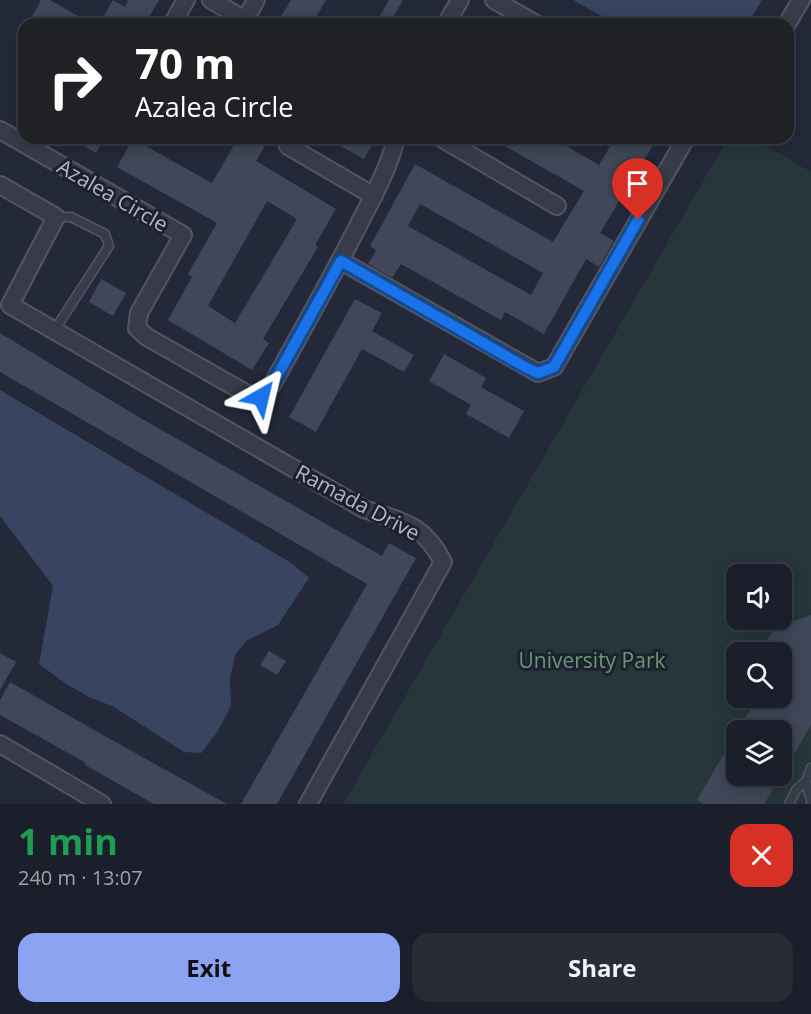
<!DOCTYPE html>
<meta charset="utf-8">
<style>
:root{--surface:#1a1f2b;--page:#272c37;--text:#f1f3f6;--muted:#9fa2a9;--line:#383d47;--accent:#8ba3f1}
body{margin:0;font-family:"Open Sans",sans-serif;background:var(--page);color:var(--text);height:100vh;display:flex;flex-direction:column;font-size:22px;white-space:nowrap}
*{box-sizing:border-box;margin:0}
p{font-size:20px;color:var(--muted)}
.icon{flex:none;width:33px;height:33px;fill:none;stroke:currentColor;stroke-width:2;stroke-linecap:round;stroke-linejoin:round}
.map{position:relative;height:804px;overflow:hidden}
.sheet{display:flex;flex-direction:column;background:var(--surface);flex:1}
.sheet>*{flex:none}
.top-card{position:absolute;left:18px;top:18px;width:776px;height:126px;border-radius:18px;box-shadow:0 3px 15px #0003,0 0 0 2px var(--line);background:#202124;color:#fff;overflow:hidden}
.buttons{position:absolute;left:726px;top:564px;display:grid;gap:12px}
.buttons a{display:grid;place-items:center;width:66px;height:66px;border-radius:12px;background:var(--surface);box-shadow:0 3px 15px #0003,0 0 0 2px var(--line);font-size:30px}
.pin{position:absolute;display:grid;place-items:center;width:51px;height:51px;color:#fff;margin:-62px -26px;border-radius:50% 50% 50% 0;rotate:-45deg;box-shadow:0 0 6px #0007}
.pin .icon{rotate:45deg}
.me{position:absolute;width:66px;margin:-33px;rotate:37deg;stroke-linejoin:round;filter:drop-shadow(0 0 4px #0008)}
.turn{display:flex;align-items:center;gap:21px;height:126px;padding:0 18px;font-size:27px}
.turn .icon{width:78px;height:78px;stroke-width:2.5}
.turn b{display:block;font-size:42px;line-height:51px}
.round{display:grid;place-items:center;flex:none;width:63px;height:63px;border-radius:18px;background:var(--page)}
.head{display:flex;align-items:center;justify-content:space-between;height:102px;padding:0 18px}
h1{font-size:36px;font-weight:700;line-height:45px;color:#1e9e55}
.primary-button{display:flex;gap:12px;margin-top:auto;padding:12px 18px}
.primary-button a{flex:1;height:69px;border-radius:18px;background:var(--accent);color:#111;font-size:24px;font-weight:700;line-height:69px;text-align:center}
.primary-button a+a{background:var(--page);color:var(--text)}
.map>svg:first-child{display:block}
.green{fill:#26363b;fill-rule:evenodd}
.water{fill:#394461}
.building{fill:#3f4758;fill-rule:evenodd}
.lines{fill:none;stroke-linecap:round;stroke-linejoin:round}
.lane-casing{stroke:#525664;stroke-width:11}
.street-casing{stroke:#525664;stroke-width:20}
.lane{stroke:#373c49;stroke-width:8}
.street{stroke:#373c49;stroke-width:16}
.route-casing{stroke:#114b97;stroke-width:15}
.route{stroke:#1a73e8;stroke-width:10}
.labels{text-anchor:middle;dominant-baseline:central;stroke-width:6;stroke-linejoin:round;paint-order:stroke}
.street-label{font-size:21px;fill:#b2b6c5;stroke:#1c212e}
.park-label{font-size:21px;fill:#6a957a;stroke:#1c212e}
</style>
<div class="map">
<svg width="811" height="804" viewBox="0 0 811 804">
<rect width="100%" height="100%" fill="#232939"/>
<!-- green -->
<path class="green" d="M728,138h25l58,34v632h-468zM736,574h46v46h-46zM736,652h46v46h-46zM736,730h46v46h-46z"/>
<!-- water -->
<path class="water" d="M573,0h189l-14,24h-133z
M0,390l293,174 16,14 -31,47 -32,16 -11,14 -5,24 1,27 -13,25 -17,22 -17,-1 -70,-45 -25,-10 -23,-13 -27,-20 14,-78 -53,-70z"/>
<!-- building -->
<path class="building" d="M41,0h9l42,24h-64z
M113,0l12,7 3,-7h31l-14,24h-46z
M291,0h35l-14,24h-36z
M389,0h14l-9,16 15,8h-34z
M70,138h34l-8,15z
M238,138h32l-14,23 80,48 -21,36 3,2 -55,92 6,4 -17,27 -84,-50 24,-43 -4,-3 29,-51 -100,-56 16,-28 79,44zM267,201l30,18 -62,104 -27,-17z
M326,138h50l-12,21z
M491,138h61l47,27 16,-27h42l-57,95 14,8 -15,26 -13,-8 -42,75 -39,-22 -4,8 -100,-56 -9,14 -24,-14 8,-14 -6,-4 45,-82 138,78 31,-51zM420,204l123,69 -12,22 -123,-69z
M101,279l25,14 -13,23 -24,-14z
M355,299l27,14 -10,18 42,24 -10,17 -42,-23 -46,83 -27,-15z
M0,333l137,83 245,140 7,-13 27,15 -139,246h-36l126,-220 -367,-212z
M444,354l42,24 -5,9 43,24 -15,27 -43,-24 5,-9 -42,-24z
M811,615v110l-29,50v-45h-44l20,-32h24v-46h-22l12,-19 12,-8z
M269,651l17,10 -9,14 -17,-10z
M0,653l16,9 -16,28z
M10,682l84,48 133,74h-73l-69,-39 1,-2 -86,-48v-15z
M736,733v43h45l-17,28h-60l-7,-4z"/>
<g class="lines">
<defs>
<path id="lane" d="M54,331l55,-85 -4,-12 -34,-17h-15
M811,768l-5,13 5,20
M789,804l7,-14 10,-9"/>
<path id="street" d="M211,0l34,20 11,-20
M494,0l42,24
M172,24l14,-24
M446,24l14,-24
M787,24l14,-24
M0,130l183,105 -44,78 -2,15 10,9 102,58 12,2 12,-14c29,-52 58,-104 85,-157 14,-28 31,-57 38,-88
M441,138l116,68
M288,146l86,50
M0,185l56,32 -46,88 354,204c38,13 59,14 79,53l-135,242
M341,261l197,112 16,-6 132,-229
M0,744l102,60"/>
</defs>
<!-- lane casing -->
<use href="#lane" class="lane-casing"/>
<!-- street casing -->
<use href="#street" class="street-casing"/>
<!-- lane -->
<use href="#lane" class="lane"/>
<!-- street -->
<use href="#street" class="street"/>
</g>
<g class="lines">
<defs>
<path id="route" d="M261,397l12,-14 68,-122 184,106 13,6 16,-6 84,-147"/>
</defs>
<!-- route casing -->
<use href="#route" class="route-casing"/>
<!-- route -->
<use href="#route" class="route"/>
</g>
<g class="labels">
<!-- street labels -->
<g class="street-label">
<text transform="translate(113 195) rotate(30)">Azalea Circle</text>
<text transform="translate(358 502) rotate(28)">Ramada Drive</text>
</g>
<!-- park labels -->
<g class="park-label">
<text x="592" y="660">University Park</text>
</g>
</g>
</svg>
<div class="buttons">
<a><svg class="icon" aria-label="sound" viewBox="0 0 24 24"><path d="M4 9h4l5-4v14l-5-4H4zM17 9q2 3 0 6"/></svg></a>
<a><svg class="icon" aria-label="search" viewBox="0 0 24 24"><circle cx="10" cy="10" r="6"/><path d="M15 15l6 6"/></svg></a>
<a><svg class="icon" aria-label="layers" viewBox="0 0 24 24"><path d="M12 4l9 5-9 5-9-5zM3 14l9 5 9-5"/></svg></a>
</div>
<div class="pin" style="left:638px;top:220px;background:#d93025"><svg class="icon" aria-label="arrive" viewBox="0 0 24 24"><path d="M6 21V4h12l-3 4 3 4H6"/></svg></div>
<svg class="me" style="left:261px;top:397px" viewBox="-20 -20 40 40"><path d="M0-17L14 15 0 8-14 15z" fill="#1a73e8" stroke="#fff" stroke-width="4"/></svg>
<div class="top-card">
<div class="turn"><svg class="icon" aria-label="right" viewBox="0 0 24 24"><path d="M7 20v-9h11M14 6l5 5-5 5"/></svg><div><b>70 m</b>Azalea Circle</div></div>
</div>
</div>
<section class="sheet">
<div class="head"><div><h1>1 min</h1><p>240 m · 13:07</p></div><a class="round" style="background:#d93025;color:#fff"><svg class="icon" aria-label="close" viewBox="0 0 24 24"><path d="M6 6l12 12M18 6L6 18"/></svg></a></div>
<div class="primary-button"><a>Exit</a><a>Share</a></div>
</section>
